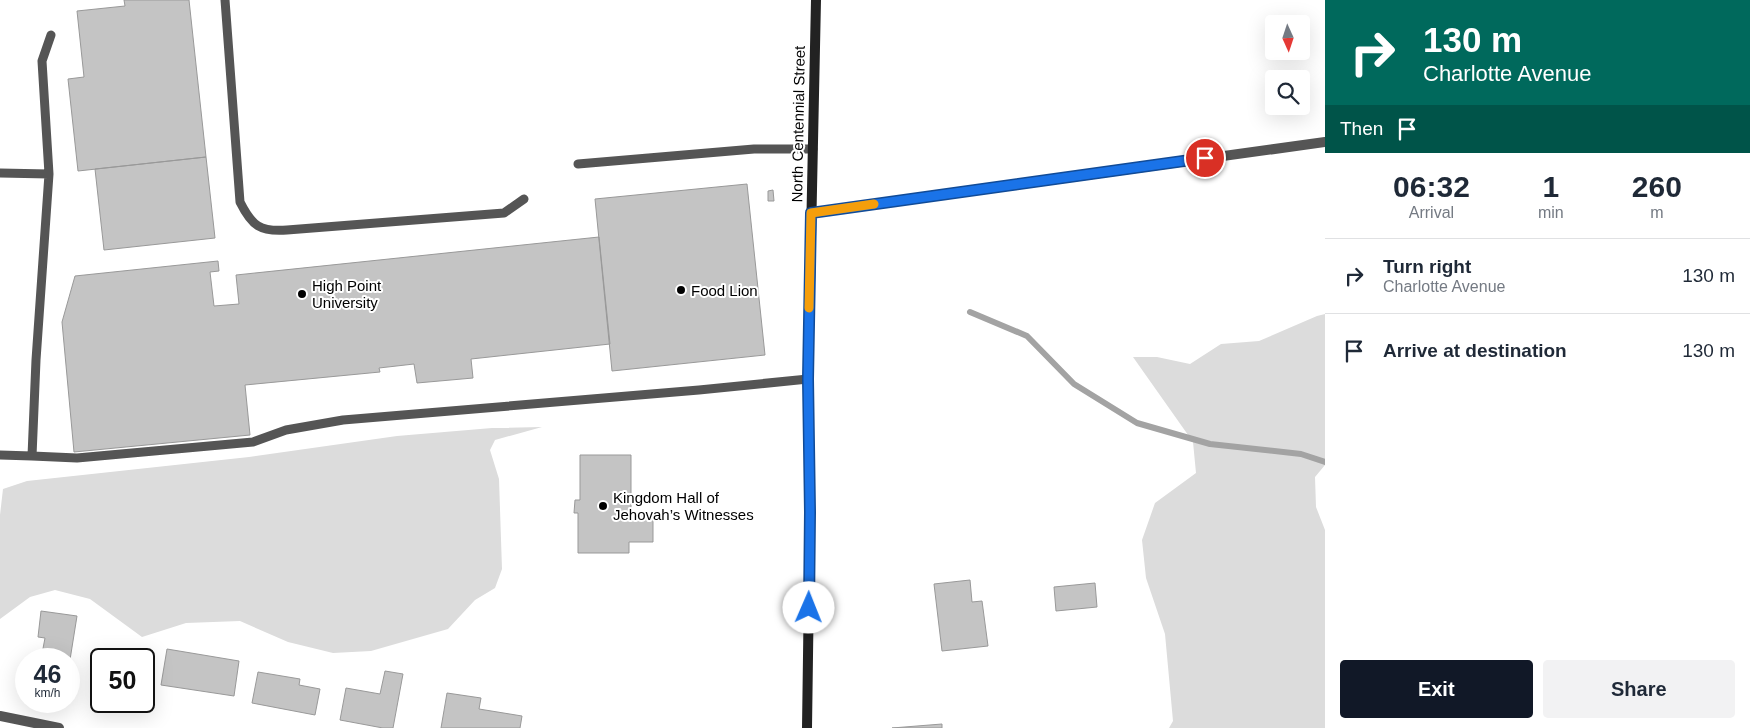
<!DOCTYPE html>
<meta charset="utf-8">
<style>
:root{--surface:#fff;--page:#f2f2f3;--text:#1f2937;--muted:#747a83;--line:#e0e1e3;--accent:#111827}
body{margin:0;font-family:Helvetica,sans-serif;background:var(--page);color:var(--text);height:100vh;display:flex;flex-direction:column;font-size:19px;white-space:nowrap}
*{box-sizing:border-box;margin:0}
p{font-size:16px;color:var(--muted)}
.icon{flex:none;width:28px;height:28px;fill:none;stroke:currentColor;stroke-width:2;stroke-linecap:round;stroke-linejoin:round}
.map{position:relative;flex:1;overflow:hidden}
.side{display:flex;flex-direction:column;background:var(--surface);width:425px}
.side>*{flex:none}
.banner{background:#00695c;color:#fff;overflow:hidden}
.needle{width:32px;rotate:177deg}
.buttons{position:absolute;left:1265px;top:15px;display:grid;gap:10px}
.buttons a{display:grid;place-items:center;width:45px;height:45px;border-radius:5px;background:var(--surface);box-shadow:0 5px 20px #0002;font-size:25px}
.speed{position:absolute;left:15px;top:648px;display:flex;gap:10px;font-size:25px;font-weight:700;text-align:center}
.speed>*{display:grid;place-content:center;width:65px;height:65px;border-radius:50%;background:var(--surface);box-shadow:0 5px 20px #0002;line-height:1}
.speed small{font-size:12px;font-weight:400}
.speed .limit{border:2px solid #111;border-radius:8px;background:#fff;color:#111}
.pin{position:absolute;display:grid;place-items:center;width:42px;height:42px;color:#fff;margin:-21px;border:2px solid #fff;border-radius:50%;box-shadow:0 1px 5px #0007}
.me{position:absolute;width:55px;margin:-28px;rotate:1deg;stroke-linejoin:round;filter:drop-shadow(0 0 4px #0008)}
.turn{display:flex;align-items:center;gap:18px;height:105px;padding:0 15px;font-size:22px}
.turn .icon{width:65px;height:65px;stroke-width:2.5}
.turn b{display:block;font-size:35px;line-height:42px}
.then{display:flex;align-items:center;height:48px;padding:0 15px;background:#0003;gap:10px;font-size:19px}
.eta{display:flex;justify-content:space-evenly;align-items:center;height:85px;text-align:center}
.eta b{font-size:30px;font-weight:600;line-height:35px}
.action{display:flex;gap:10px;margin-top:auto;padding:10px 15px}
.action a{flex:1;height:58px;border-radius:5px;background:var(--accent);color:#fff;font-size:20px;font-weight:600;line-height:58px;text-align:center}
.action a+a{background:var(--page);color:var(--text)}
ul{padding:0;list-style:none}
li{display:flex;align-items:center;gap:15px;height:75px;padding:0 15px;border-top:1px solid var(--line)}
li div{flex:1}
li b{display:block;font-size:19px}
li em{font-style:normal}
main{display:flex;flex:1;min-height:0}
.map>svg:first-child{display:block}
.green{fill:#dcdcdc}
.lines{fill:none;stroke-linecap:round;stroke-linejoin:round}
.stream{stroke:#a3a3a3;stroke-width:6}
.building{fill:#c4c4c4;stroke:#999}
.service{stroke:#555;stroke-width:9}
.minor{stroke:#555;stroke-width:10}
.secondary{stroke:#222;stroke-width:10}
.route-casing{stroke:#114b97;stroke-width:12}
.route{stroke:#1a73e8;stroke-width:9}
.slow{stroke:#f59e0b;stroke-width:9}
.poi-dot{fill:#000;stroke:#fff;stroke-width:2}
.labels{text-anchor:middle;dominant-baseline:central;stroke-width:4;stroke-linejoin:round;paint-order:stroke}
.street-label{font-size:15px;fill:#000;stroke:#fff}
.poi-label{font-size:15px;fill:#000;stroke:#fff;text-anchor:start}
</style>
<main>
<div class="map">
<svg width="1325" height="728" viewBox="0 0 1325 728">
<rect width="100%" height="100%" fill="#fff"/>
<!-- green -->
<path class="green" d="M1325,314v151l-10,12 1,30 9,23v198h-156l4,-7 -8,-87 -19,-56 -4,-38 13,-37 41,-30 -3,-31 -60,-85h24l33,7 31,-20 38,-3 58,-25z
M542,427l-47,13 -5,10 9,29 3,90 -7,19 -20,12 -27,29 -77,22 -38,2 -45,-11 -48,-21 -54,2 -44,14 -52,-38 -35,-9 -25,7 -30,22v-104l3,-26 24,-8 222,-24 148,-21 95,-8z"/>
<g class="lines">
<!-- stream -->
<path class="stream" d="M970,312l57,24 47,48 63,39 73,21 91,10 24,8"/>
</g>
<!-- building -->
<path class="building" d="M124,0h65l17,157 -128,14 -10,-92 16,-2 -7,-66 48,-5z
M206,157l9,81 -111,12 -9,-81z
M747,184l18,171 -153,16 -17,-172z
M773,190l1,11h-6v-10z
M599,237l11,107 -139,15 2,19 -56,5 -3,-19 -35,4 1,4 -135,13 5,50 -176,17 -12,-130 13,-46 143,-15 1,10 -9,1 4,34 25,-2 -3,-29z
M580,455h51v58h22v29h-24v11h-51v-40h-4l1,-13h5z
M970,580l2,22 10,-1 6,45 -46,5 -8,-67z
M1095,583l2,24 -41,4 -2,-24z
M41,611l36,5 -8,50v-7h-28l4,-21 -7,-1z
M167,649l72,12 -5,35 -73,-11z
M385,671l18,3 -10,54h-10l-43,-8 6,-32 34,6z
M258,672l42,7 -1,6 21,4 -5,26 -63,-12z
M447,693l34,5 -2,11 43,7 -2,12h-79z
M942,724v4h-50z"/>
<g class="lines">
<!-- service -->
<path class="service" d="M225,0l15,202c12,24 20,30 47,28l217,-17 20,-14
M578,164l176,-15h59
M0,173l49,1
M0,455l32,1 4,-96 13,-186 -7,-113 9,-26
M32,456l45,2 176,-16 33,-12 57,-10 356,-30 109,-11"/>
<!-- minor -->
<path class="minor" d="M811,213l514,-71
M0,716l59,12"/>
<!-- secondary -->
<path class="secondary" d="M807,728l3,-216 -2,-133 8,-379"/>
</g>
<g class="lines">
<defs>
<path id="route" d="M809,608l1,-96 -2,-133 3,-166 394,-55"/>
</defs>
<!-- route casing -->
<use href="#route" class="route-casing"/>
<!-- route -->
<use href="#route" class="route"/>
<!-- slow -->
<path class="slow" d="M809,308l2,-95 63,-9"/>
</g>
<!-- markers -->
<g class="poi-dot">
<circle cx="681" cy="290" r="5"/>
<circle cx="302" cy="294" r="5"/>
<circle cx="603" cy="506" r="5"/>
</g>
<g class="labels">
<!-- street labels -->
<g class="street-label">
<text transform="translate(798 124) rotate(-89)">North Centennial Street</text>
</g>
<!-- poi labels -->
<g class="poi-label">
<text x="312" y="285">High Point<tspan x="312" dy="17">University</tspan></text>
<text x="691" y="290">Food Lion</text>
<text x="613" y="497">Kingdom Hall of<tspan x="613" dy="17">Jehovah’s Witnesses</tspan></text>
</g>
</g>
</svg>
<div class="buttons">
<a><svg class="needle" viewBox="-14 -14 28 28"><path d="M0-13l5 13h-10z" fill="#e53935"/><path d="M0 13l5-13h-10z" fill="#747a83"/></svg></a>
<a><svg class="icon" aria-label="search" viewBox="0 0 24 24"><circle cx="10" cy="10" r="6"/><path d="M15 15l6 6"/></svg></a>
</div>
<div class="speed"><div>46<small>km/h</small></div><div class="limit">50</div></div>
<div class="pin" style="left:1205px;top:158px;background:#d93025"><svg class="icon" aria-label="arrive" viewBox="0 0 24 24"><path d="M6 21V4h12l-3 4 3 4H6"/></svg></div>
<svg class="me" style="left:809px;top:608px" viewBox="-20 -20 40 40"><circle r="19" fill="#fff"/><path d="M0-13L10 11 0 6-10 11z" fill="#1a73e8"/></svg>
</div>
<section class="side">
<div class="banner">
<div class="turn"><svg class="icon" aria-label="right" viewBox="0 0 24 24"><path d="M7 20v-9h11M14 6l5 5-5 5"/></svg><div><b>130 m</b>Charlotte Avenue</div></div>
<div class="then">Then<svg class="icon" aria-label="arrive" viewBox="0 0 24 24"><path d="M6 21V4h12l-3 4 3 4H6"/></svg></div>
</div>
<div class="eta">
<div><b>06:32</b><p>Arrival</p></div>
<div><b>1</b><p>min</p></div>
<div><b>260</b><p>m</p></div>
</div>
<ul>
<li><svg class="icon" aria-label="right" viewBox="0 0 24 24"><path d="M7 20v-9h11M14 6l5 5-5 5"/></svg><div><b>Turn right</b><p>Charlotte Avenue</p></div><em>130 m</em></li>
<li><svg class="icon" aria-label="arrive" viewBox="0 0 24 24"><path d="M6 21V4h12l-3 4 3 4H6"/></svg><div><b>Arrive at destination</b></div><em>130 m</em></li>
</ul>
<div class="action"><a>Exit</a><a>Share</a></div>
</section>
</main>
